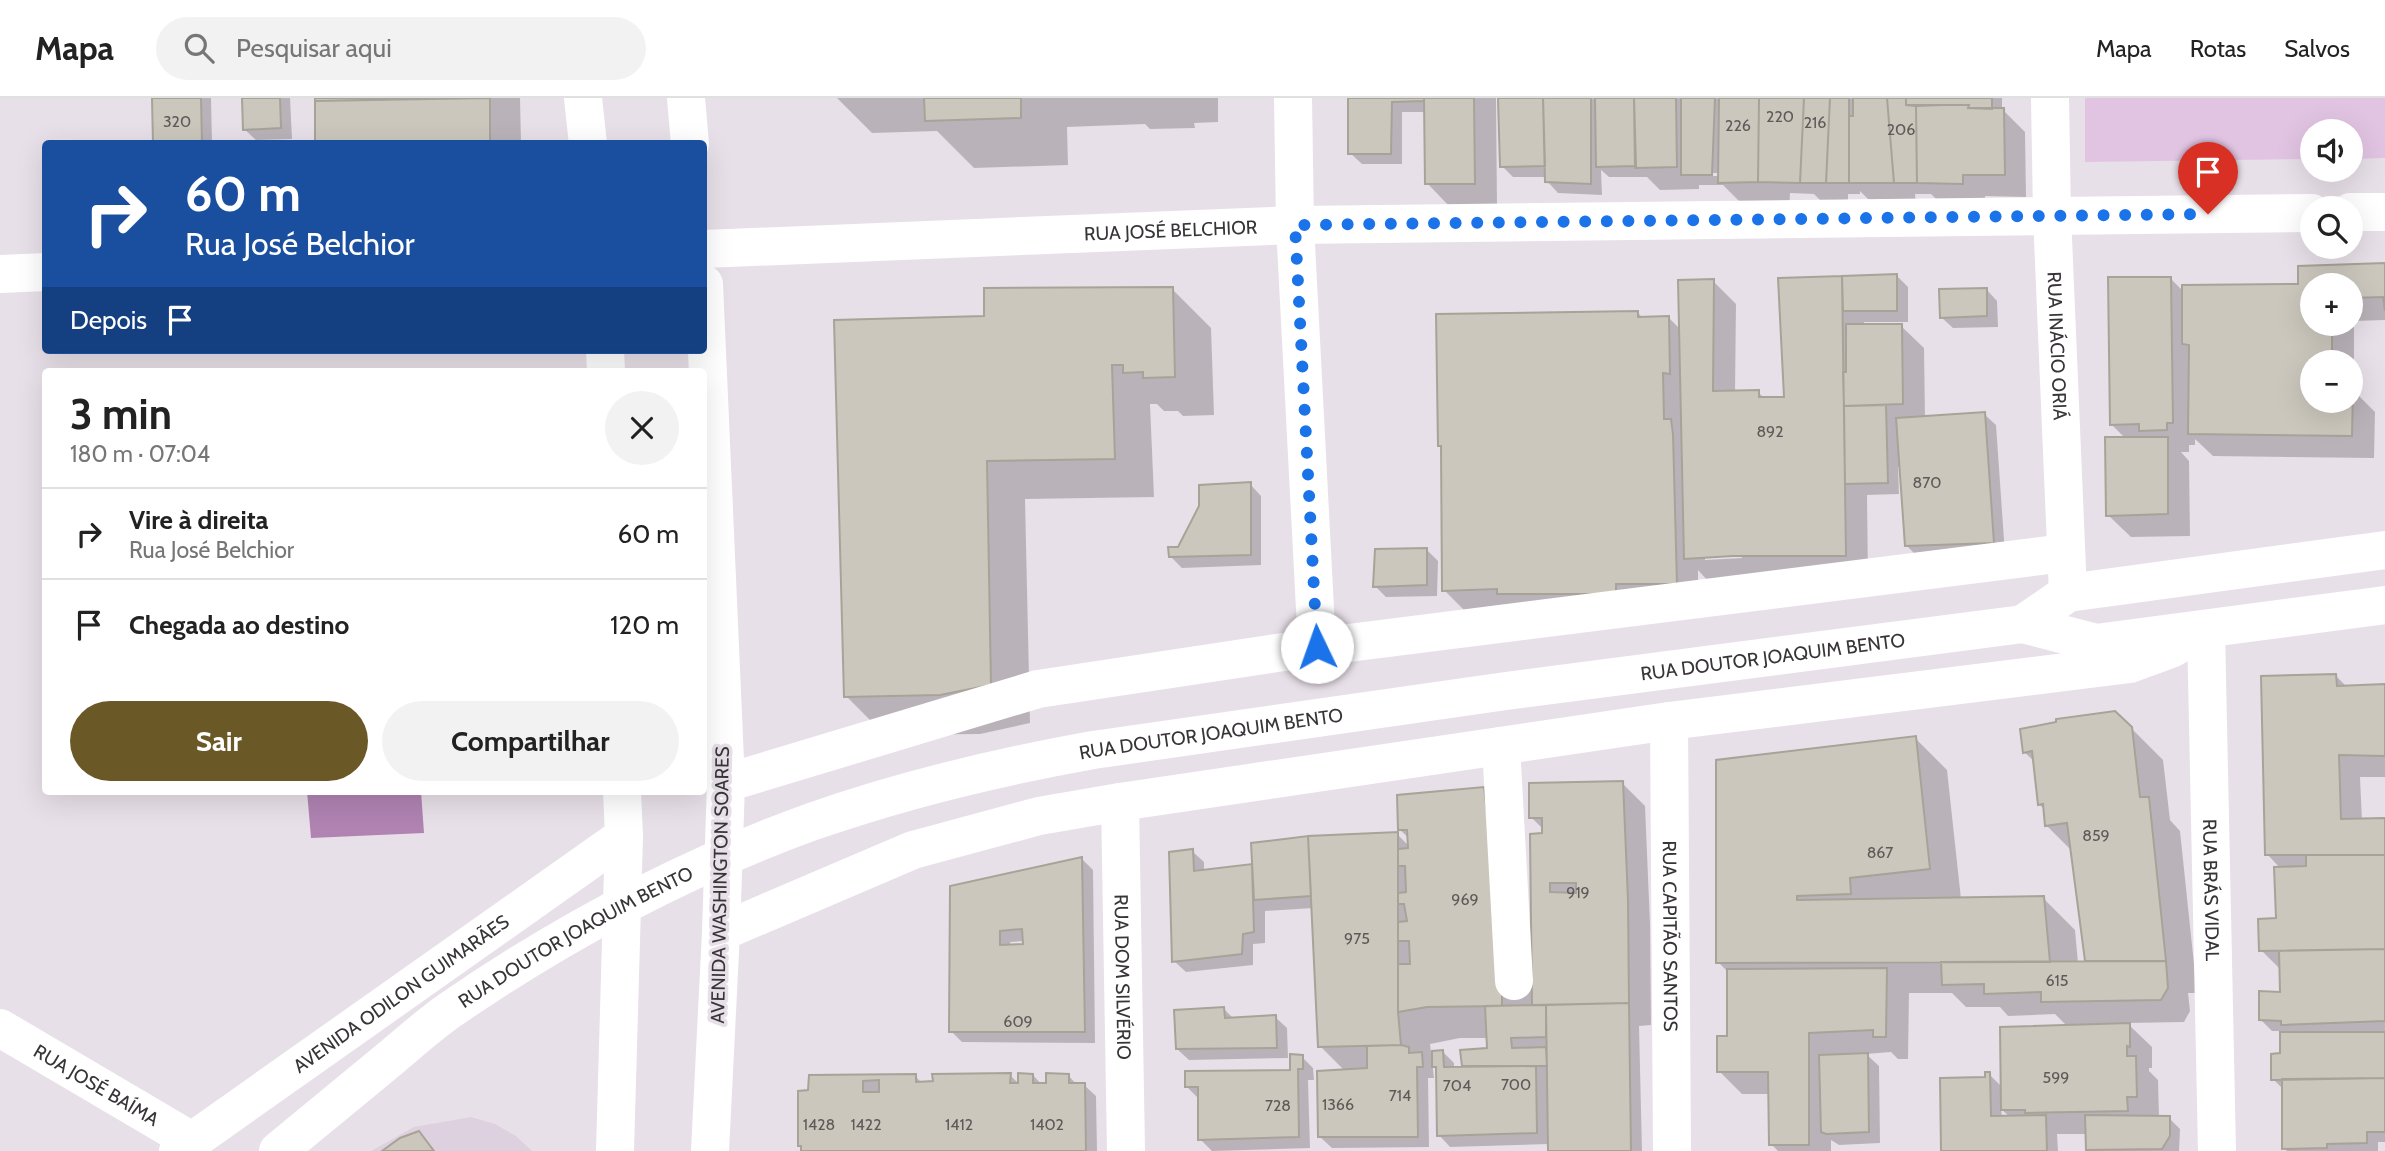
<!DOCTYPE html>
<html lang="pt">
<meta charset="utf-8">
<style>
:root{--surface:#fff;--page:#f2f2f2;--text:#222;--muted:#767676;--line:#e0e0e0;--accent:#6b5827}
body{margin:0;font-family:Cabin,sans-serif;background:var(--page);color:var(--text);height:100vh;display:flex;flex-direction:column;font-size:26px;white-space:nowrap}
*{box-sizing:border-box;margin:0}
p{font-size:23px;color:var(--muted)}
.icon{flex:none;width:38px;height:38px;fill:none;stroke:currentColor;stroke-width:2;stroke-linecap:round;stroke-linejoin:round}
.map{position:relative;flex:1;overflow:hidden}
.side{position:absolute;left:42px;top:270px;width:665px;height:427px;display:flex;flex-direction:column;background:var(--surface);border-radius:7px;box-shadow:0 7px 28px #0002}
.side>*{flex:none}
.top-card{position:absolute;left:42px;top:42px;width:665px;height:214px;border-radius:7px;box-shadow:0 7px 28px #0002;background:#1a4fa0;color:#fff;overflow:hidden}
.fabs{position:absolute;left:2300px;top:21px;display:grid;gap:14px}
.fabs a{display:grid;place-items:center;width:63px;height:63px;border-radius:50%;background:var(--surface);box-shadow:0 7px 28px #0002;font-size:35px}
.pin{position:absolute;display:grid;place-items:center;width:60px;height:60px;color:#fff;margin:-72px -30px;border-radius:50% 50% 50% 0;rotate:-45deg;box-shadow:0 0 7px #0007}
.pin .icon{rotate:45deg}
.me{position:absolute;width:77px;margin:-38px;rotate:357deg;stroke-linejoin:round;filter:drop-shadow(0 0 5px #0008)}
.turn{display:flex;align-items:center;gap:24px;height:147px;padding:0 28px;font-size:32px}
.turn .icon{width:91px;height:91px;stroke-width:2.5}
.turn b{display:block;font-size:49px;line-height:60px}
.then{display:flex;align-items:center;height:66px;padding:0 28px;background:#0003;gap:14px;font-size:26px}
.round{display:grid;place-items:center;flex:none;width:74px;height:74px;border-radius:37px;background:var(--page)}
.head{display:flex;align-items:center;justify-content:space-between;height:119px;padding:0 28px}
h1{font-size:42px;font-weight:700;line-height:52px}
.button{display:flex;gap:14px;margin-top:auto;padding:14px 28px}
.button a{flex:1;height:80px;border-radius:42px;background:var(--accent);color:#fff;font-size:28px;font-weight:700;line-height:80px;text-align:center}
.button a+a{background:var(--page);color:var(--text)}
ul{padding:0;list-style:none}
li{display:flex;align-items:center;gap:21px;height:91px;padding:0 28px;border-top:2px solid var(--line)}
li div{flex:1}
li b{display:block;font-size:26px}
li em{font-style:normal}
header{display:flex;align-items:center;gap:42px;box-sizing:border-box;height:98px;padding:0 35px;background:var(--surface);border-bottom:2px solid var(--line)}
header strong{font-size:33px}
nav{display:flex;gap:38px;margin-inline-start:auto;font-size:24px}
.search{width:490px;height:63px;background:var(--page);display:flex;align-items:center;gap:18px;box-sizing:border-box;padding:0 24px;border-radius:38px;color:var(--muted);font-size:26px}
.map>svg:first-child{display:block}
.built{fill:#ded1df}
.green{fill:#e1c4e2}
.water{fill:#b083b2}
.shadow{fill:#0003;fill-rule:evenodd}
.building{fill:#cbc7bd;stroke:#a7a399;stroke-width:2;fill-rule:evenodd}
.lines{fill:none;stroke-linecap:round;stroke-linejoin:round}
.minor{stroke:#fff;stroke-width:38}
.major{stroke:#fff;stroke-width:38}
.highway{stroke:#fff;stroke-width:38}
.route{stroke:#1a73e8;stroke-width:12;stroke-dasharray:0 21.6}
.labels{text-anchor:middle;dominant-baseline:central;stroke-width:7;stroke-linejoin:round;paint-order:stroke}
.number-label{font-size:16px;fill:#5d5a59}
.street-label{font-size:19px;fill:#383538;stroke:#e8e0e8}
</style>
<header>
<strong>Mapa</strong>
<div class="search"><svg class="icon" aria-label="search" viewBox="0 0 24 24"><circle cx="10" cy="10" r="6"/><path d="M15 15l6 6"/></svg>Pesquisar aqui</div>
<nav><a>Mapa</a><a>Rotas</a><a>Salvos</a></nav>
</header>
<div class="map">
<svg width="2385" height="1053" viewBox="0 0 2385 1053">
<rect width="100%" height="100%" fill="#e8e0e8"/>
<!-- built -->
<path class="built" d="M471,1019l24,7 21,12 16,15h-161l43,-24z"/>
<!-- green -->
<path class="green" d="M2085,0h300v60l-35,1v-28h-38v28l-227,3z"/>
<!-- water -->
<path class="water" d="M307,693h114l3,42 -113,5z"/>
<!-- shadow -->
<path class="shadow" d="M154,0h57l1,46h-57z
M244,0h46l2,41 -36,1 -12,-11z
M316,0h204l1,46h-204z
M837,0h381v24l-24,1 1,5 -45,1 -5,-5 -78,3 1,38 -94,3 -37,-37 -65,2z
M1350,0h146l1,108h-48l-22,-23 -1,-71h-24v52h-40l-12,-11z
M1500,0h502v11l23,23 1,65 -41,-1v10l-43,-1 -11,-11h-16l1,11h-42l-14,-14v3h-12v11h-23l-11,-11 -24,-1 -1,21h-37l-29,-29h-24v4l-39,1 -13,-13h-38l-8,-7 1,25 -44,-2 -11,-12v-4h-34l-11,-11zM1699,75h22v3h-22z
M2385,168v54l-31,1v70l21,21 -1,46 -161,-2 -18,-17v6h-6v7h-8l8,9 1,75 -59,1 -23,-22 18,-76 -15,-15 60,-145 13,13 116,-6zM2312,187h38v39h-38zM2312,264h38v39h-38z
M1897,178l11,11v35h-44v4h37l23,22 1,70 59,-4 12,11 9,129 -87,3 -11,-11 -6,-79h-3l1,27 -32,1 1,83 -160,3 -10,-11v36l-232,6 -22,-22 -1,-141 -4,-4 198,-133 6,6h26l12,12 32,-49 23,23 -1,88h23l7,7 21,-1 55,-120 3,2zM1742,456v4l-37,2v-4z
M1172,191l39,39 3,87 -31,1 -5,-5h-14l-7,-7h-7l4,93 -129,2 5,224 -50,11 -95,1 -39,-39 140,-378z
M1986,191l11,12 1,26 -45,1 -12,-11z
M1250,386l11,12v69l-79,3 -12,-12z
M1427,452l11,11 -1,35 -51,1 -11,-11z
M2336,578l11,11 38,-1v91h-25l2,44 23,-1v322h-7v9h-91l-3,-3v-58l-11,-11 9,-24v-24h-10l-11,-11 21,-26 -1,-24 -20,-20 17,-30 3,-51 -14,-15z
M2131,630l32,32 7,60 10,11 17,162h-9l2,18 -6,11 -57,1 25,24v21h-3v3l9,9 1,37 10,1 11,11 -1,22h-90l-2,-17h-30l1,17h-114l45,-77 13,13 65,-61 -12,-12 -47,2 -8,-9h-34l-14,-14h-43l-1,66h-10l-7,-7 -25,2 13,12 1,77 -41,2 -8,-5v11h-53l-7,-7 -1,-50h-28l-23,-23 9,-33v-66l-10,-10 197,-224 32,32 14,129 82,-1 32,32 3,33h12l-4,-3 -14,-109 -26,-26 -1,-15 -6,-6 -4,-42 -11,-10zM2001,1011l9,8h-8z
M1622,685l23,23 5,118 1,101 -12,1 3,125h-93v-7l-99,3 -11,-12 -2,-65 -3,-4 9,-14 11,11v5h9l-1,-17 27,-1 -1,-12h-28l-30,6 4,34h-6l1,69 -97,1 -12,-11 25,-66 -25,-25 -7,-138 -48,3v32l-12,1v21l-67,7 -12,-11 18,-110 12,11v9l50,-5 143,-32 13,13v-8l-10,-9 -1,-33 134,173 11,-136v-4l-13,-13z
M1082,761l11,11 2,173 -133,-1 -11,-11v-144zM1024,843l1,5h-14l-1,-4z
M1224,911l10,10 41,-2 12,11 1,30 -99,2 -12,-11z
M1302,959l11,11 1,12h-6l2,68 -98,3 -12,-12 -2,-41 -11,-11 105,-15z
M1010,977l10,10 13,-10 9,10 26,-10 9,10h7l12,11 1,55h-294l-3,-6 10,-53 1,-15 104,-1 7,7z"/>
<!-- building -->
<path class="building" d="M152,0h49l1,46h-49z
M242,0h38l1,30 -38,2z
M315,0h145l-145,3z
M490,0v46h-175v-43z
M924,0h97v20l-96,3z
M1348,0h76v3l-32,1 -1,52h-43z
M1424,0h50l1,86h-50z
M1498,0h45l2,68 -45,1z
M1543,0h48v86l-46,-2z
M1595,0h39l2,68 -40,1z
M1634,0h42l1,69 -42,1z
M1681,0h34l-3,77h-31z
M1719,0h40l-1,84 -40,1z
M1759,0h45l-4,85 -42,-1z
M1804,0h26l-4,85h-26z
M1830,0h19v85h-23z
M1853,0h34l7,85h-45v-67h4z
M1887,0h19v7l10,1 1,77h-23z
M1906,0h86v11l-24,-1 1,-3h-63z
M1943,7h26l-1,3h36l1,67h-42v9l-46,-1 -1,-77z
M2385,165v48l-2,-14 -33,1v-13h-38v39h20v38h-20v39h38v-13h3l-1,48 -164,-2 1,-89 -7,-1v-59l116,-1v-18z
M1897,176v37h-54l-1,-35z
M1842,178l4,280h-113l-49,3 -6,-279 36,-1 -1,112 46,-1v7h25l-6,-119z
M2108,179h63l2,146h-6v7l-28,1v-7l-29,1z
M1173,189l2,90 -32,1v-6l-20,1v-8h-11l3,94 -128,2 4,224 -51,10 -96,2 -10,-377 150,-4v-28z
M1987,190v28l-47,2 -1,-29z
M1638,213v6l31,-1 1,58 -7,-1 1,46h7l2,15 4,150h-61v10h-119v-5l-55,2 -1,-145h-3l-2,-132z
M1846,226h56l1,80 -59,2 -1,-34h3z
M1886,307l2,78 -43,1 -1,-78z
M1985,314l9,131 -89,3 -9,-128z
M2105,339h63v77l-62,2z
M1251,384v73l-82,2 -1,-10h10l21,-41v-21z
M1427,450v37l-54,2 2,-38z
M2336,576l1,12 48,-2v72l-46,-1 2,64 44,-1v37h-120l-4,-179z
M2115,613l17,16 8,70h9l17,164h-81l-18,-138 -22,3 -2,-22 -5,1 -6,-54 -9,2 -3,-24 36,-7v-3z
M1916,638l14,133 -80,9 1,16 -54,2v4l247,-4 6,66 -334,1v-203z
M1623,683l5,119 1,103 -97,2 -2,-171 12,-1v-15h-13v-35zM1550,785h26v10l-26,-1z
M1484,689l18,149v70l-75,1 -29,5v-48h12l-1,-23h-11v-19l9,-1 -3,-17h-6v-11l8,-1 -1,-26h-7v-17l10,-1 -1,-18h-9l-1,-35z
M1398,734v180l3,33 -83,2 -10,-211z
M1308,738l3,60 -57,4 -3,-57z
M1193,751l1,22 58,-7 2,68 -11,2 -1,20 -70,8 -3,-110z
M2306,757h79v94l-126,2 -1,-32 18,-1 -2,-51 32,-1z
M1082,759l3,175h-136l1,-146zM1022,831l1,15 -23,1v-14z
M2385,851v72l-104,4v-4l-22,-1v-29l21,1 -1,-41z
M2166,863l2,27 -7,12 -120,2v-10l-57,2v-10l-42,1 -1,-23z
M1887,870l-1,69h-13v-7l-64,3v112h-40l-1,-73h-51v-36h10v-67z
M1629,905l2,148h-83l-2,-146z
M1546,907v32l-35,1 1,10 34,-1 1,19h-85l-2,-16 27,-2 -2,-42z
M1224,909l1,11 51,-3 1,33 -101,1 -2,-39z
M2130,925v24l-3,-1v10h9l1,41h-10l1,14 -103,2v-3h-24l-1,-83z
M2280,934h105v46l-114,2v-26l9,-1z
M1401,947l8,2v6l13,-1 1,15h-6l1,70h-100l-1,-66 50,-3v-22z
M1443,952l1,17 92,-1 1,67 -100,3 -1,-69h-4v-16z
M1868,955l1,79 -43,2 -5,-2 -2,-77z
M1290,956l13,1v14h-5l1,68 -101,3v-53h-13v-16l105,-1z
M1985,974h5l1,44 55,-1 1,36h-106l-1,-73 45,-1z
M1011,975l-1,10h8v-10l15,1v9h13v-10l23,1v9h16l1,68h-285v-5h-3v-55l10,-1 1,-15 107,-1v8l17,-1 -1,-7zM879,982v12h-16v-11z
M2385,980v54h-18v11l-40,1v4l-45,1v-70z
M2085,1017l85,1v20l-8,13 -76,1z
M419,1033l15,20h-52l18,-13z"/>
<g class="lines">
<!-- minor -->
<g class="minor">
<path d="M1293,0l2,127 22,422"/>
<path id="s1" d="M2050,0l2,117 16,378"/>
<path d="M2350,114h35"/>
<path id="s2" d="M704,151l591,-24 1017,-12"/>
<path d="M0,176l46,-2"/>
<path id="s3" d="M2206,531l11,522"/>
<path id="s4" d="M1669,623l3,430"/>
<path d="M1501,648l13,235"/>
<path id="s5" d="M1120,704l6,349"/>
<path id="s6" d="M0,930l192,113"/>
<path id="s7" d="M178,1053l446,-315"/>
</g>
<!-- major -->
<g class="major">
<path d="M2023,526l45,-31 317,-43"/>
<path id="s8" d="M278,1053c38,-31 76,-63 114,-94 19,-16 38,-33 58,-47 112,-77 234,-142 361,-188 91,-32 187,-55 282,-72l413,-59 517,-67 73,19 289,-38"/>
</g>
<!-- highway -->
<path class="highway" d="M583,0l5,46
M686,0l4,46
M704,186l22,499 -5,149 -11,219
M605,252l1,21
M726,685l312,-94 279,-42 747,-94
M721,834l192,-82 126,-34 81,-14 549,-81 461,-57 41,-15 35,-20
M615,1053l9,-315 -2,-45"/>
</g>
<g class="lines">
<!-- route -->
<path class="route" d="M1317,549l-22,-422 913,-11"/>
</g>
<g class="labels">
<!-- number labels -->
<g class="number-label">
<text x="1780" y="18">220</text>
<text x="177" y="23">320</text>
<text x="1815" y="24">216</text>
<text x="1738" y="27">226</text>
<text x="1901" y="31">206</text>
<text x="1770" y="333">892</text>
<text x="1927" y="384">870</text>
<text x="2096" y="737">859</text>
<text x="1880" y="754">867</text>
<text x="1578" y="794">919</text>
<text x="1465" y="801">969</text>
<text x="1357" y="840">975</text>
<text x="2057" y="882">615</text>
<text x="1018" y="923">609</text>
<text x="2056" y="979">599</text>
<text x="1516" y="986">700</text>
<text x="1457" y="987">704</text>
<text x="1400" y="997">714</text>
<text x="1338" y="1006">1366</text>
<text x="1278" y="1007">728</text>
<text x="819" y="1026">1428</text>
<text x="866" y="1026">1422</text>
<text x="959" y="1026">1412</text>
<text x="1047" y="1026">1402</text>
</g>
<!-- street labels -->
<g class="street-label">
<text stroke="none"><textPath href="#s2" startOffset="467">RUA JOSÉ BELCHIOR</textPath></text>
<text stroke="none"><textPath href="#s1" startOffset="248">RUA INÁCIO ORIÁ</textPath></text>
<text stroke="none"><textPath href="#s8" startOffset="1608">RUA DOUTOR JOAQUIM BENTO</textPath></text>
<text stroke="none"><textPath href="#s8" startOffset="1041">RUA DOUTOR JOAQUIM BENTO</textPath></text>
<text transform="translate(720 787) rotate(-89)">AVENIDA WASHINGTON SOARES</text>
<text stroke="none"><textPath href="#s3" startOffset="261">RUA BRÁS VIDAL</textPath></text>
<text stroke="none"><textPath href="#s4" startOffset="215">RUA CAPITÃO SANTOS</textPath></text>
<text stroke="none"><textPath href="#s8" startOffset="368">RUA DOUTOR JOAQUIM BENTO</textPath></text>
<text stroke="none"><textPath href="#s5" startOffset="175">RUA DOM SILVÉRIO</textPath></text>
<text stroke="none"><textPath href="#s7" startOffset="273">AVENIDA ODILON GUIMARÃES</textPath></text>
<text stroke="none"><textPath href="#s6" startOffset="112">RUA JOSÉ BAÍMA</textPath></text>
</g>
</g>
</svg>
<div class="fabs">
<a><svg class="icon" aria-label="sound" viewBox="0 0 24 24"><path d="M4 9h4l5-4v14l-5-4H4zM17 9q2 3 0 6"/></svg></a>
<a><svg class="icon" aria-label="search" viewBox="0 0 24 24"><circle cx="10" cy="10" r="6"/><path d="M15 15l6 6"/></svg></a>
<a>+</a>
<a>−</a>
</div>
<div class="pin" style="left:2208px;top:116px;background:#d93025"><svg class="icon" aria-label="arrive" viewBox="0 0 24 24"><path d="M6 21V4h12l-3 4 3 4H6"/></svg></div>
<svg class="me" style="left:1317px;top:549px" viewBox="-20 -20 40 40"><circle r="19" fill="#fff"/><path d="M0-13L10 11 0 6-10 11z" fill="#1a73e8"/></svg>
<div class="top-card">
<div class="turn"><svg class="icon" aria-label="right" viewBox="0 0 24 24"><path d="M7 20v-9h11M14 6l5 5-5 5"/></svg><div><b>60 m</b>Rua José Belchior</div></div>
<div class="then">Depois<svg class="icon" aria-label="arrive" viewBox="0 0 24 24"><path d="M6 21V4h12l-3 4 3 4H6"/></svg></div>
</div>
<section class="side">
<div class="head"><div><h1>3 min</h1><p>180 m · 07:04</p></div><a class="round"><svg class="icon" aria-label="close" viewBox="0 0 24 24"><path d="M6 6l12 12M18 6L6 18"/></svg></a></div>
<ul>
<li><svg class="icon" aria-label="right" viewBox="0 0 24 24"><path d="M7 20v-9h11M14 6l5 5-5 5"/></svg><div><b>Vire à direita</b><p>Rua José Belchior</p></div><em>60 m</em></li>
<li><svg class="icon" aria-label="arrive" viewBox="0 0 24 24"><path d="M6 21V4h12l-3 4 3 4H6"/></svg><div><b>Chegada ao destino</b></div><em>120 m</em></li>
</ul>
<div class="button"><a>Sair</a><a>Compartilhar</a></div>
</section>
</div>
